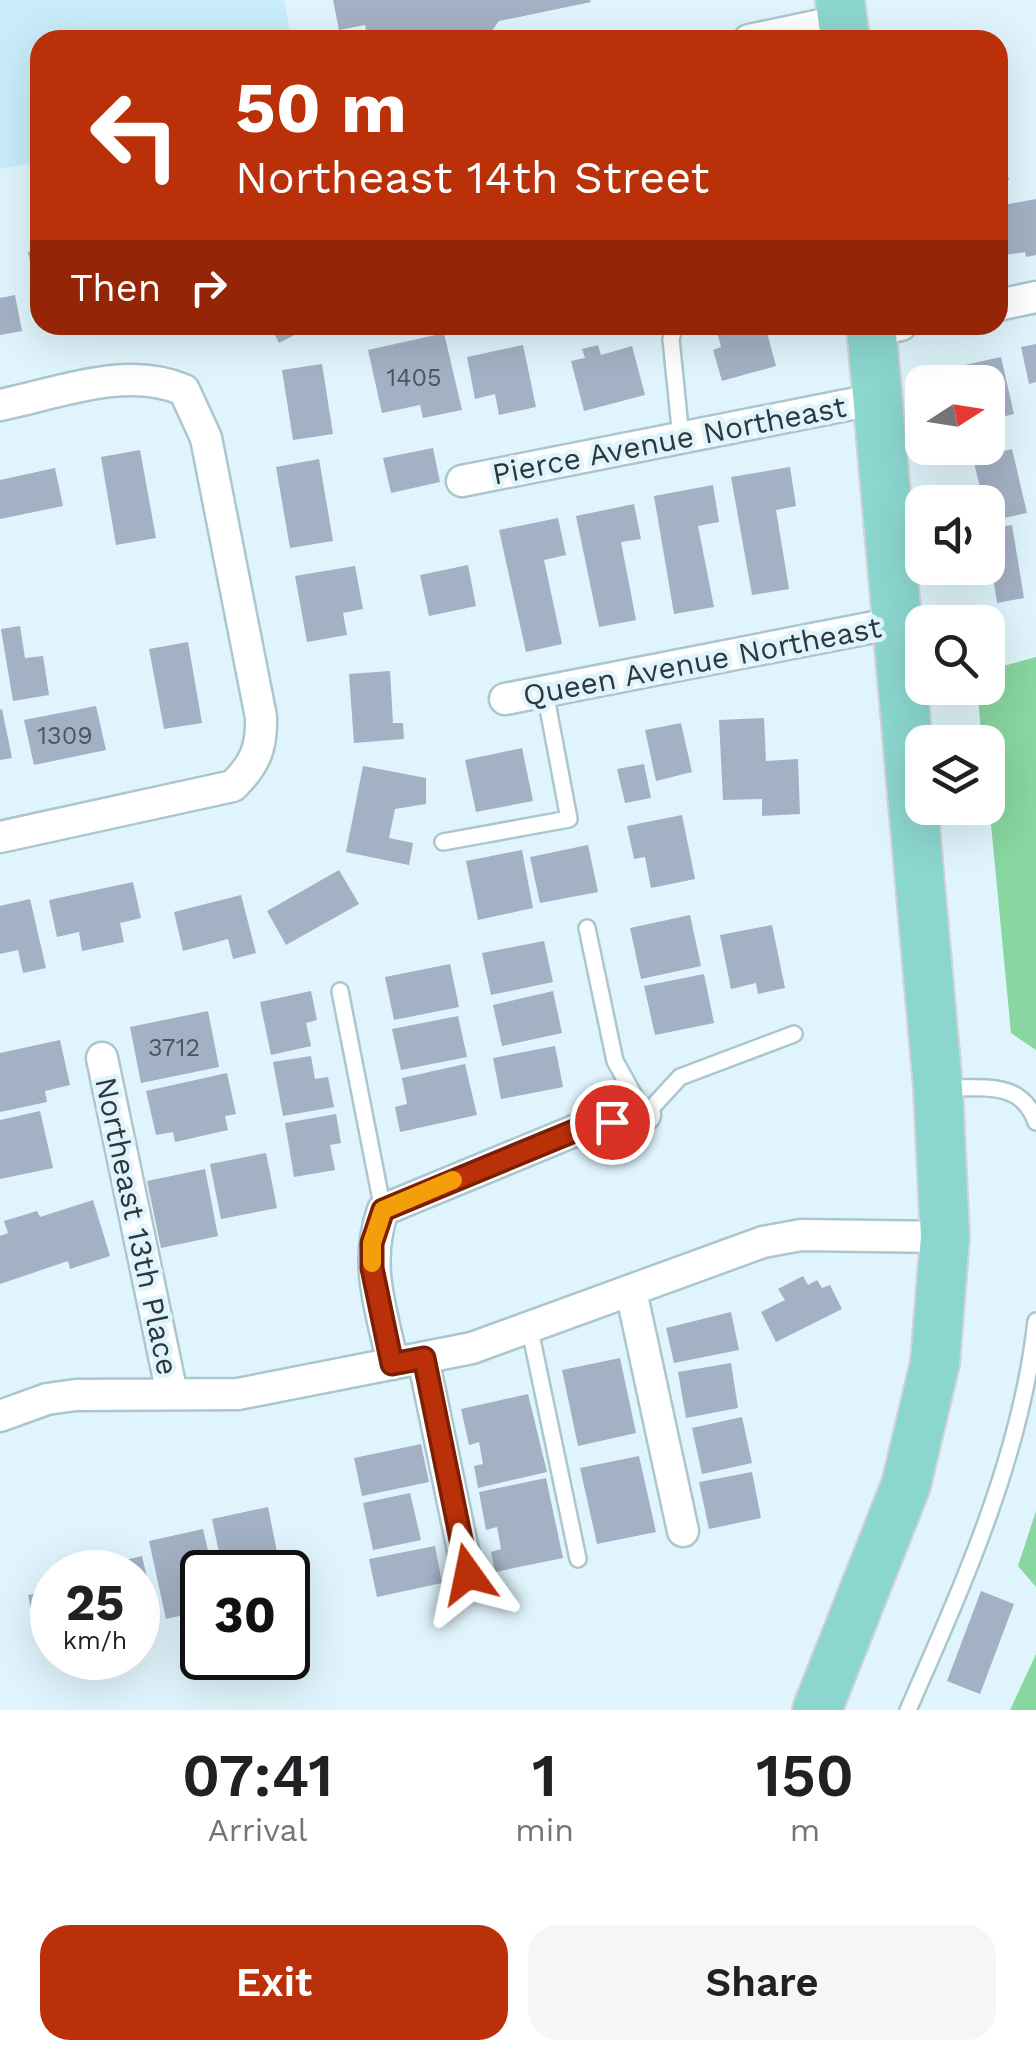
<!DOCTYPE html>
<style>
:root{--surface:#fff;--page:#f6f6f6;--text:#202124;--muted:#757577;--accent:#ba3009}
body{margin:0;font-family:"Work Sans",sans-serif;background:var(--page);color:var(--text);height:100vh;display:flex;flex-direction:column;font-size:38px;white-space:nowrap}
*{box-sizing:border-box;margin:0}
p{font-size:32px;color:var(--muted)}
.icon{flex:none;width:55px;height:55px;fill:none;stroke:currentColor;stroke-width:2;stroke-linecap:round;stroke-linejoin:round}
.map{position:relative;height:1710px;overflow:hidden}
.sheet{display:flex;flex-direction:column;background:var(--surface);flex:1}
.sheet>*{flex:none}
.top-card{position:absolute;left:30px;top:30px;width:978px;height:305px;border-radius:30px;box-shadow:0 10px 40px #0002;background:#ba3009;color:#fff;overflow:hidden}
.needle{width:65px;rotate:78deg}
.buttons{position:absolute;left:905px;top:365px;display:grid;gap:20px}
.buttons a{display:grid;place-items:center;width:100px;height:100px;border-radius:20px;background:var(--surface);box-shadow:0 10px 40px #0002;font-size:50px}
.speed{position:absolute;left:30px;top:1550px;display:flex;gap:20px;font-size:50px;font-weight:700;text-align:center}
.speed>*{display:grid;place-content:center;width:130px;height:130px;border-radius:50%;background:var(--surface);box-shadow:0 10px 40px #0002;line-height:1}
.speed small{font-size:25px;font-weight:400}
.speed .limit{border:5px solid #111;border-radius:15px;background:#fff;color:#111}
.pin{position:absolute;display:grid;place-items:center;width:85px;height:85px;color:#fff;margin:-42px;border:5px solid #fff;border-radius:50%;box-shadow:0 2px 10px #0007}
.me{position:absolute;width:110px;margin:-55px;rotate:348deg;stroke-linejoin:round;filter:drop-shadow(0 0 8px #0008)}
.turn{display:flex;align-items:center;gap:35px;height:210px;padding:0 40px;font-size:45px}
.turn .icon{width:130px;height:130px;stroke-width:2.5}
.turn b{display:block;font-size:70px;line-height:85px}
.then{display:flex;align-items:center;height:95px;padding:0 40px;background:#0003;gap:20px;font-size:38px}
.eta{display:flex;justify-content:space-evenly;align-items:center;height:170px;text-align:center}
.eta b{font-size:60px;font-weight:600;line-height:70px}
.primary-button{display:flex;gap:20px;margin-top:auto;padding:20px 40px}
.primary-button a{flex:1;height:115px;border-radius:30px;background:var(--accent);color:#fff;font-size:40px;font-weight:600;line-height:115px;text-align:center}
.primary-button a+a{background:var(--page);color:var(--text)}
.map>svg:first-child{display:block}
.built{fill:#c8ecf9}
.forest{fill:#88d6a0}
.building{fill:#a4b1c4}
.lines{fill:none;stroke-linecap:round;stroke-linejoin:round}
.service-casing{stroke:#acc6cf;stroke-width:20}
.minor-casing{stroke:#acc6cf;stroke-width:35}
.primary-casing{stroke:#d1d3d4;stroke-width:52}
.service{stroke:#fff;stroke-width:15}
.minor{stroke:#fff;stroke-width:30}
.primary{stroke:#8cd6d0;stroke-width:48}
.route-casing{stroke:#791f06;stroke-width:25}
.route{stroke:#ba3009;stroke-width:18}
.slow{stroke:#f59e0b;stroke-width:18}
.labels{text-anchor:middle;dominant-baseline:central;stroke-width:9;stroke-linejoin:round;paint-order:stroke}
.number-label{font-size:25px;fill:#4b565e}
.street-label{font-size:30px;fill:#2d383c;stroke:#dff4fc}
</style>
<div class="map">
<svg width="1036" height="1710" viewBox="0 0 1036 1710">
<rect width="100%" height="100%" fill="#dff4fc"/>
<!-- built -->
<path class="built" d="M0,0h284l8,40h-252v121l-40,8z"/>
<!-- forest -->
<path class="forest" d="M1036,657v393l-25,-17 -23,-240v-51h-6l-5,-54h11v-18z
M1036,1511v76l-18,-21z
M1036,1654v56h-26z"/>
<!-- building -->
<path class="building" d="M333,0h257l1,2 -92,19 -8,11 -26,5 -8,-5 -6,8h-83l-3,-15 -26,5z
M998,137l11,43 -11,2z
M1036,199v56l-10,2 -1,-5 -26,4 -1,-50z
M40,250v39l-4,1 -8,-38z
M15,295l7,36 -22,4v-37z
M270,325h44l-35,18z
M715,325h50l11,41 -54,15 -9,-31 8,-3z
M444,333l18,77 -39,8 -3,-13 -38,8 -14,-63z
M1036,344v38l-7,2 -8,-37z
M523,345l13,62 -37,8 -4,-21 -20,5 -8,-42z
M598,345l3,10 31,-9 13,49 -61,16 -13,-50 14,-3 -3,-9z
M1001,357l13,57 -26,6v-38h-33l-4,-14z
M322,364l11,70 -40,6 -11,-70z
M433,448l7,34 -49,11 -8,-35z
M1012,449l15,64 -28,6 -8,-33 -11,2 -7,-30z
M140,450l16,88 -40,7 -15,-88z
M319,459l14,82 -43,7 -14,-81z
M790,467l6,39 -20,4 13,79 -37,6 -21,-118z
M55,468l8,38 -63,13v-39z
M713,485l6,37 -21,4 16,81 -40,7 -20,-118z
M634,504l7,35 -20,3 15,78 -37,7 -23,-111z
M558,518l8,37 -22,5 18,84 -36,8 -27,-122z
M1012,525l12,73 -27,5 -6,-39h-3v-35z
M468,565l8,41 -47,10 -9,-41z
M355,566l8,43 -20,4 4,22 -40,7 -12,-66z
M20,626l5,32 18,-2 6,39 -36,6 -12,-72z
M188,642l14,81 -38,6 -15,-80z
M390,671l3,52h10l1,16 -50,4 -5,-69z
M96,706l10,44 -72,15 -10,-45z
M2,709l10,49 -12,2v-50z
M764,718l2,43 32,-2 2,55 -38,2v-17l-39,1 -4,-80z
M681,723l11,49 -36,9 -11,-51z
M522,748l11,53 -57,11 -11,-52z
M644,764l7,34 -26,5 -8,-34z
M363,766l63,12v26l-31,5 -6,29 24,5 -4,22 -63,-13z
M682,815l13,64 -44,9 -6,-31 -11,2 -7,-33z
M588,845l10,47 -58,11 -10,-46z
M522,850l11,58 -55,12 -12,-59z
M339,870l20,34 -73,41 -19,-34z
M133,882l8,36 -21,5 4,19 -42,9 -3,-19 -22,5 -8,-37z
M241,895l15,58 -23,6 -5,-20 -45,12 -9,-39z
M30,899l16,69 -23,5 -5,-23 -18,4v-48z
M690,915l11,51 -60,13 -11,-51z
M772,925l13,63 -27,6 -2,-11 -25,6 -11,-54z
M544,941l9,41 -62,13 -9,-42z
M450,964l9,43 -65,13 -9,-43z
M704,974l10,49 -59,12 -11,-49z
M311,991l6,29 -11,3 5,23 -40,9 -11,-53z
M553,991l9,42 -60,13 -9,-41z
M208,1011l11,56 -78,16 -11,-56z
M458,1016l9,41 -66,13 -9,-41z
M60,1040l10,45 -25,6 2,11 -47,10v-59z
M555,1046l8,41 -62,12 -8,-41z
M311,1056l4,23 13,-2 6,30 -51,9 -10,-54z
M465,1064l12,51 -77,17 -5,-25 12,-3 -5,-26z
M227,1073l9,41 -11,2 3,14 -53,12 -2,-10 -17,3 -10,-44z
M40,1111l13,57 -53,11v-59z
M336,1114l5,29 -11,2 5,25 -41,7 -9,-54z
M266,1153l11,55 -56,11 -11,-55z
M205,1169l13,67 -57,12 -14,-67z
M93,1200l17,56 -40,13 -2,-8 -68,23v-48l8,-3 -4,-12 33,-10 3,6z
M803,1276l5,9 9,-5 5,8 8,-3 12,24 -66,33 -15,-30 24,-12 -7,-11z
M731,1312l8,38 -65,13 -8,-35z
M620,1358l16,75 -58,13 -16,-76z
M731,1363l7,45 -52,10 -8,-46z
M528,1394l19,78 -69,16 -4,-22 9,-2 -4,-22 -10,3 -8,-36z
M742,1417l10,46 -50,11 -10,-46z
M421,1444l8,38 -67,14 -8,-38z
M639,1456l17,76 -59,12 -17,-76z
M752,1472l9,46 -52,11 -10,-47z
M546,1478l17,80 -68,14 -4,-20 10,-3 -3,-17 -1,-5 -11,3 -7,-38z
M410,1493l11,47 -48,10 -10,-47z
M268,1507l13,65h-58l-11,-53z
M203,1529l10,43h-11v39l-36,8 -17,-78z
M435,1546l7,37 -65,14 -8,-38z
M142,1556l15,64 -19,4v-52h-50l-1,-3z
M52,1590v56l-13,3 -11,-54z
M981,1591l33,13 -34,90 -33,-13z"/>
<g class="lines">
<defs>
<path id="service" d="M675,325l-4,14 10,99
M443,842l126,-23 -24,-127
M587,928l28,133 30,54 35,-38 114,-43
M340,991l43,219
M942,1088c39,1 79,-9 94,34
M530,1330l48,229
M908,1710c55,-125 113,-253 128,-389"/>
<path id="minor" d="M749,40l95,-20
M998,305l38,-8
M871,331l30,-6
M0,405c59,-12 127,-40 184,-15l22,48 55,279c1,31 -6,47 -28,69l-233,51
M462,481l415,-82
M505,699l395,-77
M102,1058l70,336
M631,1291l52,240
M423,1358l45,216
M393,1364c-12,-55 -29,-99 -10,-154l196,-81 66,-14
M0,1416l47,-17 29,-4 162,-1 234,-46 291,-106 38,-7 144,2"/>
<path id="primary" d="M840,0l5,40
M817,1710l89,-225 29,-122 10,-126 -7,-149 -67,-763"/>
</defs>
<!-- service casing -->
<use href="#service" class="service-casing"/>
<!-- minor casing -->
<use href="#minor" class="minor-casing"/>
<!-- primary casing -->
<use href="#primary" class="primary-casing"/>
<!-- service -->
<use href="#service" class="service"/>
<!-- minor -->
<use href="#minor" class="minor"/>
<!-- primary -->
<use href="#primary" class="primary"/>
</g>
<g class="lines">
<defs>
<path id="route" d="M468,1574l-44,-216 -32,6 -20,-96v-25l11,-33 196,-81 33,-7"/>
</defs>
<!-- route casing -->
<use href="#route" class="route-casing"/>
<!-- route -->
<use href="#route" class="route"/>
<!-- slow -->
<path class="slow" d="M372,1263v-20l11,-33 70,-30"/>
</g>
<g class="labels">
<!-- number labels -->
<g class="number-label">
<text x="414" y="377">1405</text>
<text x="65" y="735">1309</text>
<text x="174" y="1047">3712</text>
</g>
<!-- street labels -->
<g class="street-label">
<text transform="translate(669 440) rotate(-11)">Pierce Avenue Northeast</text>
<text transform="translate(702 661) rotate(-11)">Queen Avenue Northeast</text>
<text transform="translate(137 1226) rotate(78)">Northeast 13th Place</text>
</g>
</g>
</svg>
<div class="buttons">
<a><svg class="needle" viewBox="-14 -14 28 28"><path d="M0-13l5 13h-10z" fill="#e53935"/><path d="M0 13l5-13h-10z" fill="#757577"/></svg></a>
<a><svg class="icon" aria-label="sound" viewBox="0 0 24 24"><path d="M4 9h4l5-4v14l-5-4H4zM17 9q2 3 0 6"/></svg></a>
<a><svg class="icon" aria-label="search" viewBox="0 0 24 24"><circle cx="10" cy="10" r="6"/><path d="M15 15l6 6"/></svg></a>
<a><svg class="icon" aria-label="layers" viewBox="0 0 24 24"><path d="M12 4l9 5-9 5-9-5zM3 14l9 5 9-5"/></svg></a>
</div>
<div class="speed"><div>25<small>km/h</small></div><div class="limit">30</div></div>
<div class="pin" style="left:612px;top:1122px;background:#d93025"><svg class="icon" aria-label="arrive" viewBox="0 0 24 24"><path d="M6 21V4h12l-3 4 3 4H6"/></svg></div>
<svg class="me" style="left:468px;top:1574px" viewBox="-20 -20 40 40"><path d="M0-17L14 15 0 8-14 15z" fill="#ba3009" stroke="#fff" stroke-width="4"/></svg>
<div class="top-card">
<div class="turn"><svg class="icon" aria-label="left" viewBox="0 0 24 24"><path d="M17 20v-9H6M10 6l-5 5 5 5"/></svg><div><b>50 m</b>Northeast 14th Street</div></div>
<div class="then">Then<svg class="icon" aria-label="right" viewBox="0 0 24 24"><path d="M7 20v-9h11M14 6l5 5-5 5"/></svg></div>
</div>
</div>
<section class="sheet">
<div class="eta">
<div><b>07:41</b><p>Arrival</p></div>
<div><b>1</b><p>min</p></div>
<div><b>150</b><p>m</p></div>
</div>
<div class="primary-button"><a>Exit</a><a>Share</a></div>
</section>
